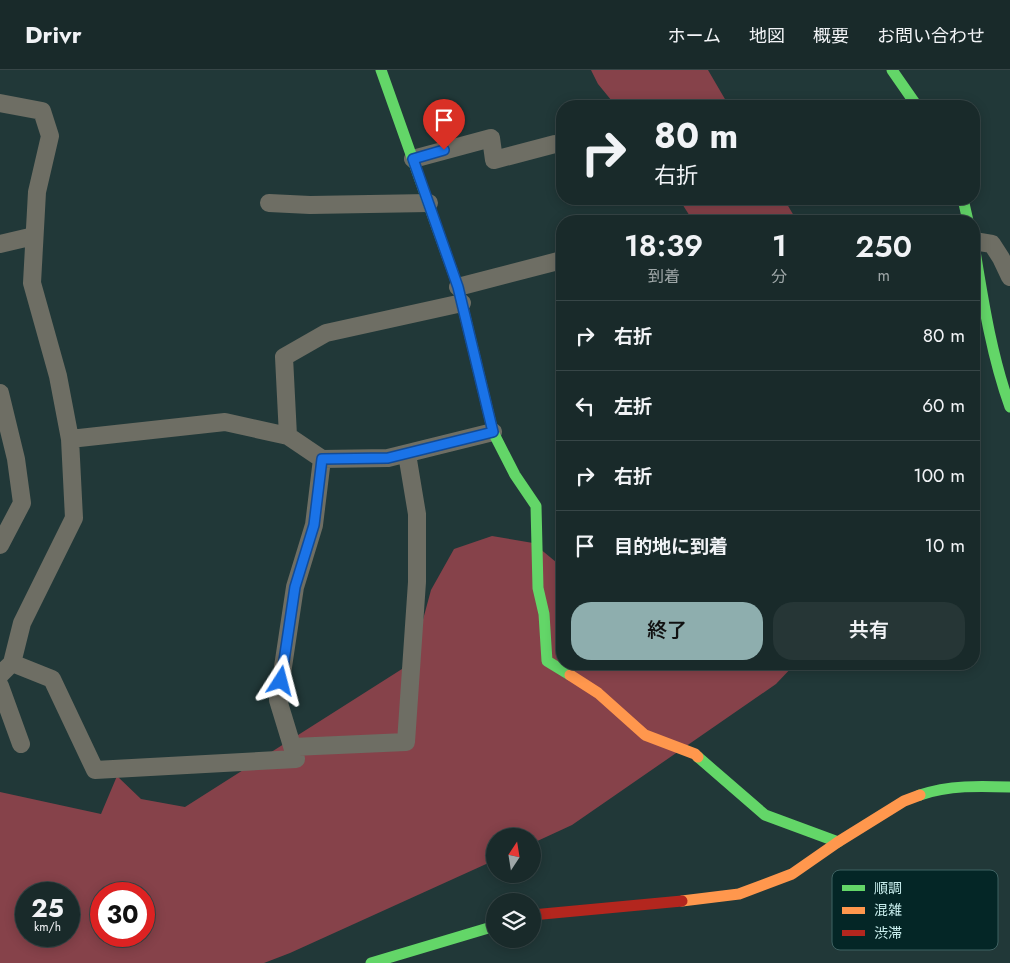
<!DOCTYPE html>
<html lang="ja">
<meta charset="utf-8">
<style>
:root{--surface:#192a2a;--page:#263636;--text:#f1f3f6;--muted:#9fa7a8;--line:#374647;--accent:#8eaeae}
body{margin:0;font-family:Jost,"Noto Sans JP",sans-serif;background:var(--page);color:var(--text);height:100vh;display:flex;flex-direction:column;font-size:19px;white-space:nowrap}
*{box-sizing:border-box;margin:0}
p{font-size:16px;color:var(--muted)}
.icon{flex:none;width:28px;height:28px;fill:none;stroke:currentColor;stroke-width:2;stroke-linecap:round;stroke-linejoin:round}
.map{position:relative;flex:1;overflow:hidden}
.sheet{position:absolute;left:556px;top:145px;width:424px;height:455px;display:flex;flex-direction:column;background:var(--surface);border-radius:20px;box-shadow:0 2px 12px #0003,0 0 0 1px var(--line)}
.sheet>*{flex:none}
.top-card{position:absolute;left:556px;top:30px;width:424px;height:105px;border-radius:20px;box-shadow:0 2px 12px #0003,0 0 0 1px var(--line);background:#192a2a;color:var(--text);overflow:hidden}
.needle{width:32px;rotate:12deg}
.buttons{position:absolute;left:486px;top:758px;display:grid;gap:10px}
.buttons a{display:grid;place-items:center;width:55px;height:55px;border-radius:50%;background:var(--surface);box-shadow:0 2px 12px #0003,0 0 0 1px var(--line);font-size:25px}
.speed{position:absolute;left:15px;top:812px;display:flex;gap:10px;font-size:25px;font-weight:700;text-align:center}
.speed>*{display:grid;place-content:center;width:65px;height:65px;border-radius:50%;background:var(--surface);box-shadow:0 2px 12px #0003,0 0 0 1px var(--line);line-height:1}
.speed small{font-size:12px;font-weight:400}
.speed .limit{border:8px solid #d22;background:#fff;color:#111}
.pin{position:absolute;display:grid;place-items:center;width:42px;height:42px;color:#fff;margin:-51px -21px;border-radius:50% 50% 50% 0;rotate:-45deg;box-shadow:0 0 5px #0007}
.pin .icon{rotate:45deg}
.me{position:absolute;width:55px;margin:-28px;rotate:9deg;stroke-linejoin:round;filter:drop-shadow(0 0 4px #0008)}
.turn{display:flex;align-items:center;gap:18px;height:105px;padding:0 15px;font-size:22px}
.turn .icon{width:65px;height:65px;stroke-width:2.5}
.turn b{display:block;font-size:35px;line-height:42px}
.eta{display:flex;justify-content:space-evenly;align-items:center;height:85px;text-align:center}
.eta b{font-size:30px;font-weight:600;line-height:35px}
.action{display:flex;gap:10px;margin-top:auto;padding:10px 15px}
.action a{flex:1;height:58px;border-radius:20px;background:var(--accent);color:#111;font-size:20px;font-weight:600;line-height:58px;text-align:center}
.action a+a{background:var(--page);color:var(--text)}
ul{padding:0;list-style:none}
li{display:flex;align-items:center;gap:15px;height:70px;padding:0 15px;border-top:1px solid var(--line)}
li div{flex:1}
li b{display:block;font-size:19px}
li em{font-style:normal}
header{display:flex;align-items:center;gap:30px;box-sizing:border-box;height:70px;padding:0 25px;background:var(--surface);border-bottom:1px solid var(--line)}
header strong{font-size:24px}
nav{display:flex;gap:28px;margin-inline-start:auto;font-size:18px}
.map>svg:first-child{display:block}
.green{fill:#86424a;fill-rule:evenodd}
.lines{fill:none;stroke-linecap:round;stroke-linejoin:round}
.street{stroke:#6e6e64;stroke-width:18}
.fast{stroke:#63d668;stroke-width:11}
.slow{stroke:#ff974d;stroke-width:11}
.jam{stroke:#b3261e;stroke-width:11}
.route-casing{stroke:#114b97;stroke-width:12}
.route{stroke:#1a73e8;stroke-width:9}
.key{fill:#042626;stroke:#3f6262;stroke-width:1}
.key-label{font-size:14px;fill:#c9eeed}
</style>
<header>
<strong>Drivr</strong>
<nav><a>ホーム</a><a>地図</a><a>概要</a><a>お問い合わせ</a></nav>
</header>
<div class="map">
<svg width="1010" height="893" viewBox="0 0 1010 893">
<rect width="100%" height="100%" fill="#213838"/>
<!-- green -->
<path class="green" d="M591,0h117l21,36h-113l-18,-22z
M679,129h105l13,22h-104z
M492,466l41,7 29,24v97h233l-19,20 -204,141 -39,18 -1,-7h-37v24l-205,93 -26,10h-264v-171l101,22 16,-38 24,23 44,8 217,-138 19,-42 10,-37 23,-41zM26,824h43v42h-43zM101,824h43v42h-43z"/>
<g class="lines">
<!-- street -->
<path class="street" d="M0,33l42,8 8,25 -13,56 -5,91 26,93 12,63 4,79 -52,105 -10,40 -12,12
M413,89l78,-21 3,22 61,-16
M269,133l41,2 119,-2
M974,171l18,3 9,14 9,19
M0,174l34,-8
M458,217l104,-27
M0,323l16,66 6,44 -22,42
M70,369l155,-17 63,14
M322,389l-34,-23 -4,-79 42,-24 136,-30
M12,593l40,16 43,91 201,-11 -18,-59 17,-113 19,-62 8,-66 66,-1 105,-26
M0,616l21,58
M293,677l113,-5 11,-160v-68l-10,-60"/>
<!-- fast -->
<path class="fast" d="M381,0l77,217 35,145 22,43 21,31 2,82 6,26 3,47 23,14
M892,0l25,36
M963,129l5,22
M974,175c9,55 17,109 36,162
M698,687l67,58 73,27
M920,725c29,-10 60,-9 90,-8
M371,893l124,-37"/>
<!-- slow -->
<path class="slow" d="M570,605l28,18 47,42 50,19 3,3
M682,831l57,-7 53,-20 46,-32 66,-41 16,-6"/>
<!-- jam -->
<path class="jam" d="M532,845l150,-14"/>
</g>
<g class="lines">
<defs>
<path id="route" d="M281,611l14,-94 19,-62 8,-66 66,-1 105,-26 -35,-145 -45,-128 31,-9"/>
</defs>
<!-- route casing -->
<use href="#route" class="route-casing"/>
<!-- route -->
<use href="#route" class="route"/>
</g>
<!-- legend -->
<rect x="832" y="800" width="166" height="80" rx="8" class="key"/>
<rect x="842" y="815" width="23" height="6" fill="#63d668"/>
<rect x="842" y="837" width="23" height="7" fill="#ff974d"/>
<rect x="842" y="860" width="23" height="6" fill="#b3261e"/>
<g class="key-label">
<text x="874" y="823">順調</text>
<text x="874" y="845">混雑</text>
<text x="874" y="868">渋滞</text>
</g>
</svg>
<div class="buttons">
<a><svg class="needle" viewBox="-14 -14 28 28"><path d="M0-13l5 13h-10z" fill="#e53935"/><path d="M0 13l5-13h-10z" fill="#9fa7a8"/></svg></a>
<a><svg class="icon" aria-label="layers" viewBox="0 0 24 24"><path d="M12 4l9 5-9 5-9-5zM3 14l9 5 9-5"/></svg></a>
</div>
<div class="speed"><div>25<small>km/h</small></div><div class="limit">30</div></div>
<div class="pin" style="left:444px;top:80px;background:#d93025"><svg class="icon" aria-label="arrive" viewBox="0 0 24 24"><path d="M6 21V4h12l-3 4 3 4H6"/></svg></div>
<svg class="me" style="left:281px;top:611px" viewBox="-20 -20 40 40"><path d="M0-17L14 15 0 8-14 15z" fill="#1a73e8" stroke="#fff" stroke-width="4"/></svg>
<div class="top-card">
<div class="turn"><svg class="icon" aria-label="right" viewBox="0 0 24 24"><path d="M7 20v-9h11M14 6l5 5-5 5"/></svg><div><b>80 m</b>右折</div></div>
</div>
<section class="sheet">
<div class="eta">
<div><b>18:39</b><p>到着</p></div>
<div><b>1</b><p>分</p></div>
<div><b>250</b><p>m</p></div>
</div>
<ul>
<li><svg class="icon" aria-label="right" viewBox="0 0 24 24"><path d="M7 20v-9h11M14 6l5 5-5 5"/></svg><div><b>右折</b></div><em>80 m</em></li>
<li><svg class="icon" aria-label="left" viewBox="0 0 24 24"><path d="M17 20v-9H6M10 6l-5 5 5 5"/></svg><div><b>左折</b></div><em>60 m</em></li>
<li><svg class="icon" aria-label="right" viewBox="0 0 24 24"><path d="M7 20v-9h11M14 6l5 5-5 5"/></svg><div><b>右折</b></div><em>100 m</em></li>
<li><svg class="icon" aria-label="arrive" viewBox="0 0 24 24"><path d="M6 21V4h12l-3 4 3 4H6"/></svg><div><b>目的地に到着</b></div><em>10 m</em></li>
</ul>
<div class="action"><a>終了</a><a>共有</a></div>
</section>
</div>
